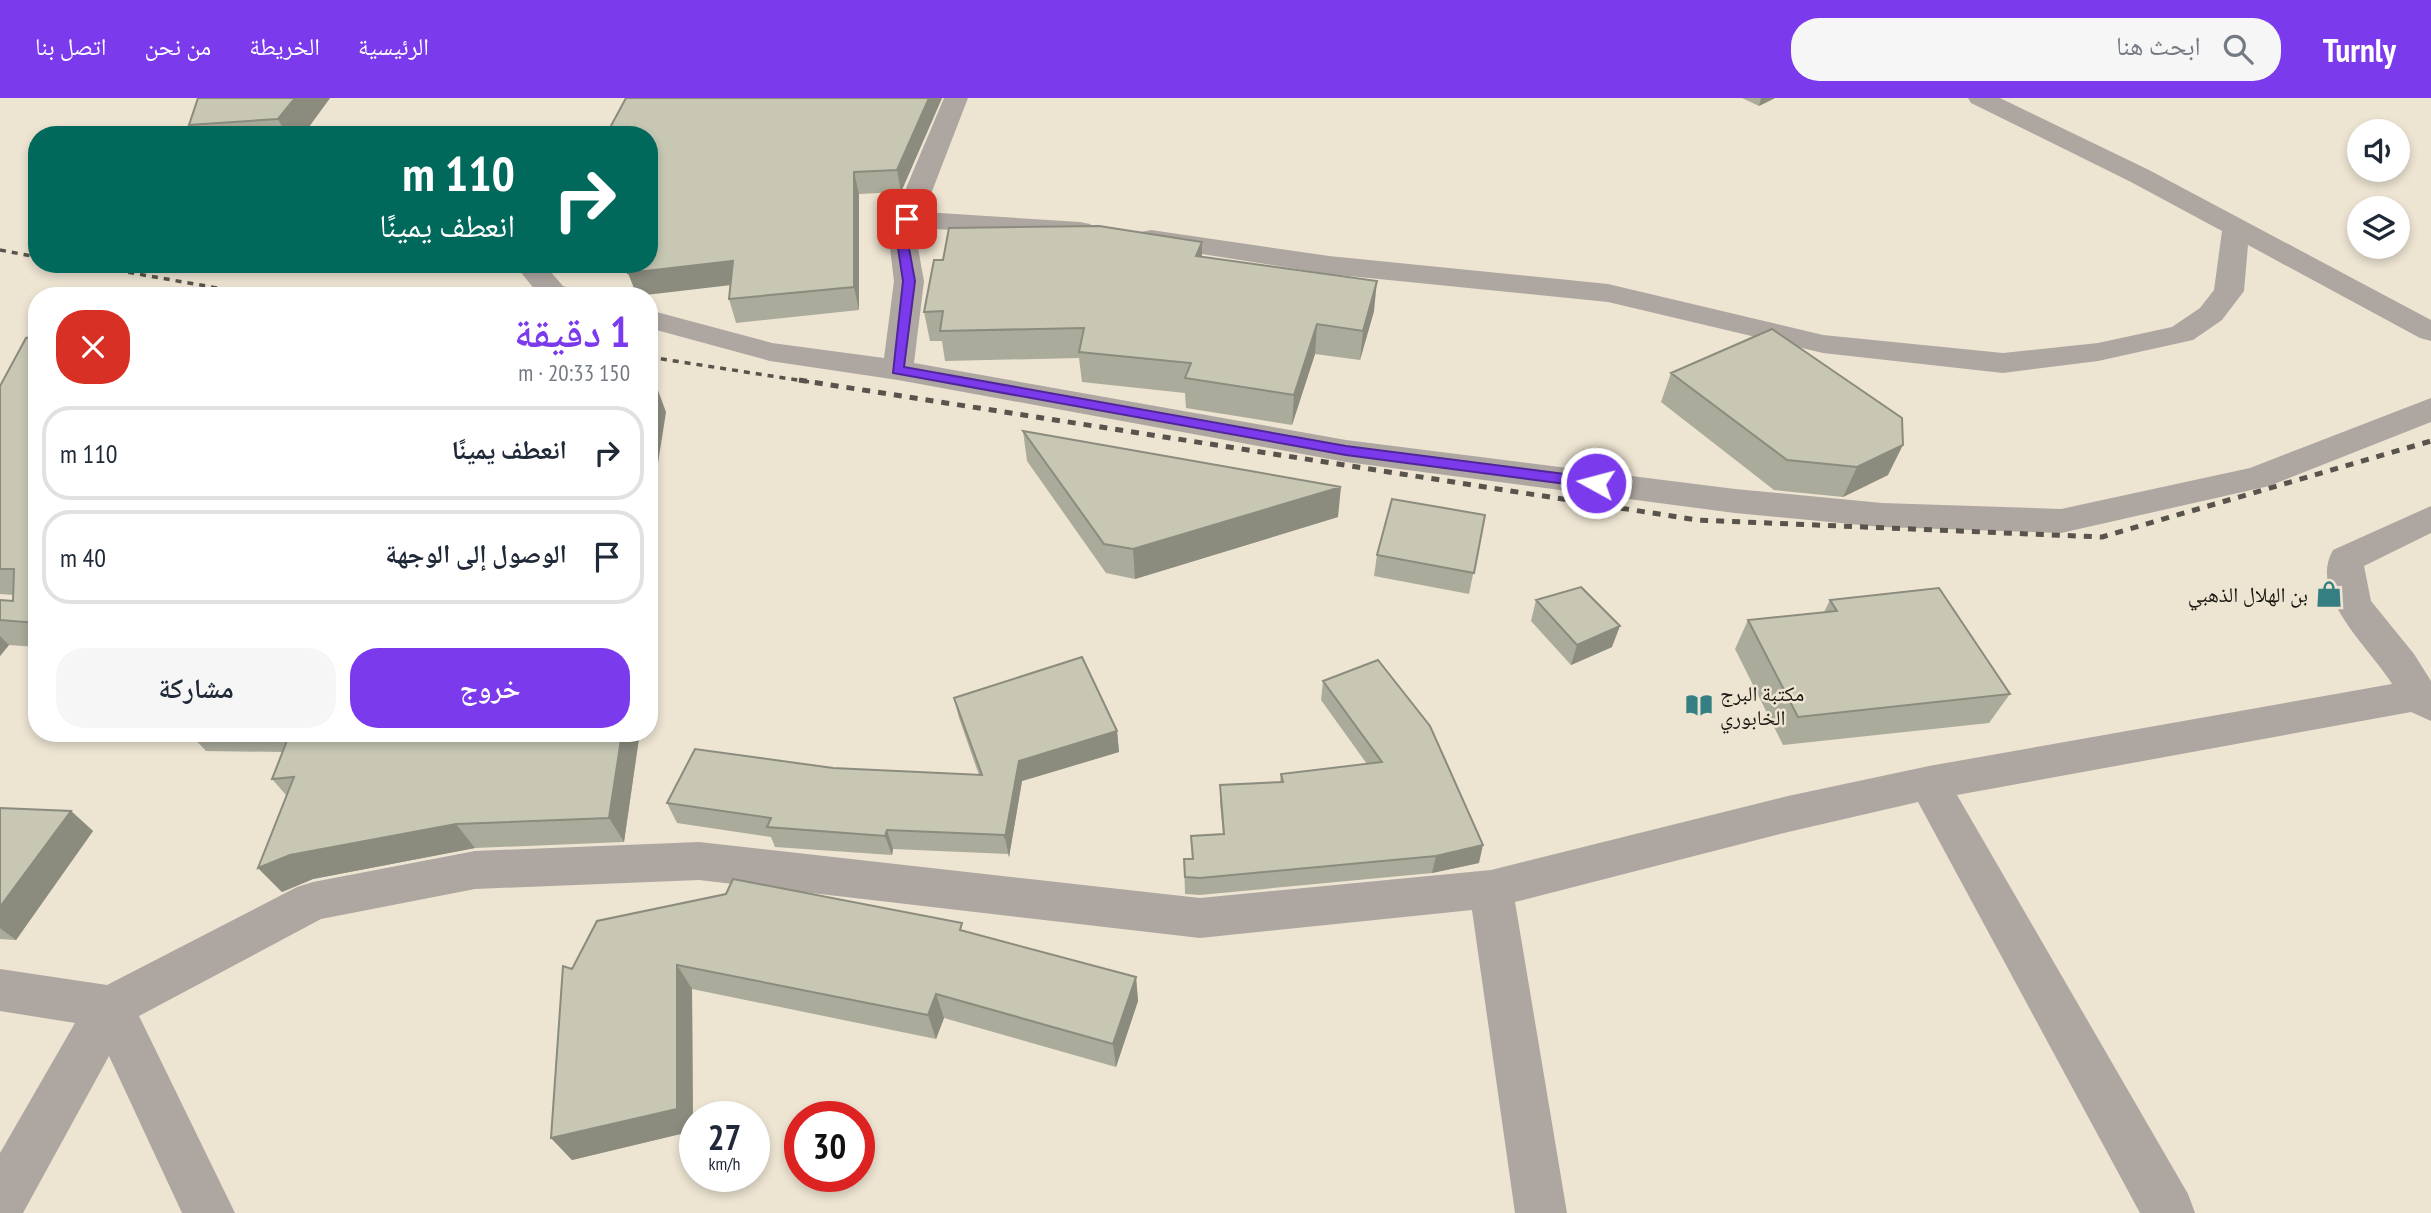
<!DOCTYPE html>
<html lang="ar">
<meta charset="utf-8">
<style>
:root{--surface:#fff;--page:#f6f6f7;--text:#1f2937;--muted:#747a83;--line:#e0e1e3;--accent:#7c3aed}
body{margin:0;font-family:"PT Sans Narrow","Noto Naskh Arabic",sans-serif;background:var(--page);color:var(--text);direction:rtl;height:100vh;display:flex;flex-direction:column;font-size:26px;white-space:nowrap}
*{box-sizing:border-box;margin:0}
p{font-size:23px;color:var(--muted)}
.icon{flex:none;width:38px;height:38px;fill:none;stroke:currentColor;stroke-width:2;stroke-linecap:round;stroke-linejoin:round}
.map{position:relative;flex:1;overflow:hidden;direction:ltr}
.drawer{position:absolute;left:28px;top:189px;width:630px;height:455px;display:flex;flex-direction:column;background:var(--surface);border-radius:28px;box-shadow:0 4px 10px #0003;direction:rtl}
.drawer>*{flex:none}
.guide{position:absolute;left:28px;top:28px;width:630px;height:147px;border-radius:28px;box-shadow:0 4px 10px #0003;direction:rtl;background:#00695c;color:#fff;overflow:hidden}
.tools{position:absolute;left:2347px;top:21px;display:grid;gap:14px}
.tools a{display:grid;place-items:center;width:63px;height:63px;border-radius:50%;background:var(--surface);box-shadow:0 4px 10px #0003;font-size:35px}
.speed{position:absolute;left:679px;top:1003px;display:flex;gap:14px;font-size:35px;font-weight:700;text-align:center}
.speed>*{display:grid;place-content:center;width:91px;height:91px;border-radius:50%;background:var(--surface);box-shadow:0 4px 10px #0003;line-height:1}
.speed small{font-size:18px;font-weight:400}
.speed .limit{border:10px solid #d22;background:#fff;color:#111}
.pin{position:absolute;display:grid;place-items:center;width:60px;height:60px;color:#fff;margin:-30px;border-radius:14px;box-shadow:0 4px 10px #0006}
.me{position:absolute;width:77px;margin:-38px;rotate:277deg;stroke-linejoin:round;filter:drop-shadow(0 0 5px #0008)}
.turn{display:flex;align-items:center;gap:24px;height:147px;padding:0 28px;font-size:32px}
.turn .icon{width:91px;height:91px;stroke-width:2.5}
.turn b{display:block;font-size:49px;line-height:60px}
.round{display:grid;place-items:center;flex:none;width:74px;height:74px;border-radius:28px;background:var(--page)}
.overview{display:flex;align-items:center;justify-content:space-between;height:119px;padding:0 28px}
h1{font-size:42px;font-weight:600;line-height:52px;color:var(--accent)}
.button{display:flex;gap:14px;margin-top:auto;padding:14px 28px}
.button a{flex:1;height:80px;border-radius:28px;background:var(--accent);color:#fff;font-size:28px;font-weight:600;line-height:80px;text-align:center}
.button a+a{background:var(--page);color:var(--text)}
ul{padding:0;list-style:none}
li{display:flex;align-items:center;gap:21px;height:94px;margin:0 14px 10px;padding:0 14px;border:4px solid var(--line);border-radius:28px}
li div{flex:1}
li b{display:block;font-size:26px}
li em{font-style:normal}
header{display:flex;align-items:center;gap:42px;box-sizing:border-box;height:98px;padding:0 35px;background:var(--accent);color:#fff}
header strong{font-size:33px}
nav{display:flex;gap:38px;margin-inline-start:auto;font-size:24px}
.search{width:490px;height:63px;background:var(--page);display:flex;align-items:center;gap:18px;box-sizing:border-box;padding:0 24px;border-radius:28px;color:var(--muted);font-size:26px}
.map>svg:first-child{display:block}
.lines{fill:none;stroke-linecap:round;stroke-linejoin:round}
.street{fill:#aea6a1;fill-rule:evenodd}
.rail-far1{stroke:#59544b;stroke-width:3.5;stroke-dasharray:6 6;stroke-linecap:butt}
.rail{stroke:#59544b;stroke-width:5;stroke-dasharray:8 8;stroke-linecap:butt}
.wall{fill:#abab9b}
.shaded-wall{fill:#8b8b7e}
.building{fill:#c7c7b4;stroke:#8b8b7e;stroke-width:2}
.route{fill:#7c3aed;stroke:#51269a;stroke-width:2}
.labels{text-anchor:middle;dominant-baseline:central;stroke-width:5;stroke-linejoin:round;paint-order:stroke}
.poi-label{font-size:21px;fill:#1a1711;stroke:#ede4d2;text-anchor:end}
</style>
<header>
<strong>Turnly</strong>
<div class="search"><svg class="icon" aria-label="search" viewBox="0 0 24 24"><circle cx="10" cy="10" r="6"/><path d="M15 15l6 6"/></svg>ابحث هنا</div>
<nav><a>الرئيسية</a><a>الخريطة</a><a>من نحن</a><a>اتصل بنا</a></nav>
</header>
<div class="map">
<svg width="2431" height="1115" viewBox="0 0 2431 1115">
<rect width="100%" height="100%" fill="#ede4d2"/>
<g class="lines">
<!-- street -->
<path class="street" d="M944,0h24l-44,114 156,10 10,2 4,6 -4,6 -10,2 -160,-10 -2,20 6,33 -10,82 432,77 389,49 147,14 179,6 189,-41 181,-70v24l-162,64 -208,47 -179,-6 -147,-14 -389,-51 -448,-82 -128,-19 -121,-33v-18l123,33 112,15 10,-77 -4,-33 3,-29z
M1968,0h32l149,72 282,150v21l-11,-3 -172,-93 -4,46 -22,29 -29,20 -95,21 -95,12 -180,-20 -215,-51 -279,-28 -178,-28 -10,-2 -4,-6 4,-6 10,-2 178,26 279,28 215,51 180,18 95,-10 74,-16 28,-19 14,-18 8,-59 -91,-49 -160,-79z
M520,166h28v5l15,17 13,4 5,6h-41l-21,-26z
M2431,408v27l-67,33 7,35 43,53 17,27v40l-20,-9 -454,83 231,399 7,19h-55l-222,-411 -130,30 -273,70 52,311h-52l-43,-303 -272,28 -501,-58 -224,9 -154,30 -182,97 96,197h-53l-73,-157 -86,157h-23v-60l75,-130 -75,-12v-42l107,16 190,-98 16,-5 162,-31 224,-9 501,56 291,-28 297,-74 141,-30 463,-82c-21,-35 -85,-89 -59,-134z"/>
<!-- rail-far1 -->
<path class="rail-far1" d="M0,152l37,7
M81,166l182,32
M649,259l161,25"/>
<!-- rail -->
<path class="rail" d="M799,282l898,140 405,17 329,-96"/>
</g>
<!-- wall -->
<path class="wall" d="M330,0l-27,37h-108l-6,-10z
M942,0l-41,94 -42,2v116l-123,13 -7,-24 1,-14 -101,-21z
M1742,0h33l-16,8z
M1202,144v15l172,54 -14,49 -45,-6 -23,71 -106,-17 -1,-15 -103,-11 -3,-24 -134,3 -3,-20h-12l-6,-29z
M37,238v311l-28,-2 -9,11v-56l13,1v-6l-13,-1v-208z
M1671,275l217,102 -45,22 -69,-7 -113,-88z
M1023,333l315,86 -203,62 -29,-6 -79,-112z
M1485,417l-16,79 -95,-18 3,-21z
M1536,502l76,47 -41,18 -40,-44z
M1830,502l180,94 -21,29 -206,22 -48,-96 13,-29 76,-8z
M1323,583l156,182 -47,10 -232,22 -15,-1 -1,-35h8l-1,-23 32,-2 -3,-32v-17l60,-3 1,-8 86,-10 -46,-64z
M954,600l163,33 2,21 -97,29 -13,76 -1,-3 -115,-5 -1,6 -117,-8 -4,-10 -94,-14 -10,-20 312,-28 -20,-57z
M189,635h447l3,5 -15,104 -149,6 -162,31 -31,13 -24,-24 28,-73 -14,-16 11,-27 -77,-1z
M0,710l71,3 22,20 -77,109 -16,-1z
M964,833l172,46 2,24 -22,66 -172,-49 -8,21 -244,-50 1,142 -121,29 -21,-22 21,-169z"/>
<!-- shaded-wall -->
<path class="shaded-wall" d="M295,0h35l-27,37h-16l-9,-16z
M929,0h13l-41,94 -4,-22z
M1761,0h14l-16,8z
M854,74l5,22v116l-5,-23z
M1202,144v29l-6,-15z
M733,163l7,23 -103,12 -9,-23z
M1377,183l-3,30 -14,49 3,-29z
M1317,226l-2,30 -23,71 2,-30z
M656,287l10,27 -17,109v-94z
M1903,347l-15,30 -45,22 14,-30z
M1341,389l-3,30 -203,62 -2,-30z
M1620,528l-8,21 -41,18 6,-20z
M0,538l9,9 -9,11z
M1117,633l2,21 -97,29 -13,76 -4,-19 14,-77z
M622,635h14l3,5 -15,104 -15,-24z
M71,713l22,20 -77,109 -16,-12v-21z
M456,726l19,24 -162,31 -31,13 -24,-24 32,-13z
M887,732l6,19 -1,6 -7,-19z
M1483,747l-4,18 -47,10 4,-17z
M677,867l15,24 1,142 -121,29 -21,-22z
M1136,879l2,24 -22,66 -3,-23z
M936,896l8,24 -8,21 -8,-24z"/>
<!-- building -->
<path class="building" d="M198,0h97l-17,21 -89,6z
M626,0h303l-32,72 -43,2v115l-125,12 4,-38 -105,12 1,-9h20v-129h-43z
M1099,128l103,16 -6,14 181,25 -14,50 -46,-7 -23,71 -109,-17 6,-15 -112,-11 5,-24 -144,3 3,-20 -19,1 10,-52h9l6,-32z
M1772,231l130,89 1,27 -46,22 -70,-7 -116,-87z
M37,238v287l-37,-3v-20l13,1 1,-32h-14v-183l26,-48z
M656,287l-7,42v-41z
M1023,333l318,56 -208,62 -29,-5z
M1392,401l93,16 -11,58 -97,-18z
M1581,489l39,39 -43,19 -41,-45z
M1939,490l71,106 -212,23 -50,-97 89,-9 -7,-11z
M1082,559l35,74 -98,30 -14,77 -1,-3 -117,-5 -2,6 -118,-9 4,-9 -104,-15 28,-54 138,19 149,7 -28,-77z
M1378,562l52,66 53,119 -47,11 -236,22 -15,-1 -1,-18h9l-2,-23 33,-2 -4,-49 63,-3 -2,-8 101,-12 -59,-81z
M290,635h332l-13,85 -153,6 -166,31 -32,13 36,-91 -22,2z
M0,710l71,3 -71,96z
M733,781l229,44 -2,7 176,47 -23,67 -177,-50 -8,21 -251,-50v144l-126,29 12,-172 9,3 25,-48 129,-27z"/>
<!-- route -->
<path class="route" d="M907,118l6,3 -4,29 6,33 -11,86 442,79 250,32 7,5 -7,5 -250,-33 -453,-82 10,-92 -5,-33 3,-29z"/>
<!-- icons -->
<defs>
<symbol id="shop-bare" viewBox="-9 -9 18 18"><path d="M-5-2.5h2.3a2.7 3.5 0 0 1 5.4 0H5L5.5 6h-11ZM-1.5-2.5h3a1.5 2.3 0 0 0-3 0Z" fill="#357e82" stroke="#ede4d2" stroke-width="2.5" paint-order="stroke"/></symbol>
<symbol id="library-bare" viewBox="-9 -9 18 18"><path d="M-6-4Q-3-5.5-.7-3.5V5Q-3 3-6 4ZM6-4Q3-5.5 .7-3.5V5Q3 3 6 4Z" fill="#357e82" stroke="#ede4d2" stroke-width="2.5" paint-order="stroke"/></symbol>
</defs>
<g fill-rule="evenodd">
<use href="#shop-bare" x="2310" y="477" width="38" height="38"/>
<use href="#library-bare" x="1680" y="588" width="38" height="38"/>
</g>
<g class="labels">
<!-- poi labels -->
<g class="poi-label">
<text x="2308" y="496">بن الهلال الذهبي</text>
<text x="1720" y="595" text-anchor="start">مكتبة البرج<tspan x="1720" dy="24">الخابوري</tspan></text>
</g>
</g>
</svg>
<div class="tools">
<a><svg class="icon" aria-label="sound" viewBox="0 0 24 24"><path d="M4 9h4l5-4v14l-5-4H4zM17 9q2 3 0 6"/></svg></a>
<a><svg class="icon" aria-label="layers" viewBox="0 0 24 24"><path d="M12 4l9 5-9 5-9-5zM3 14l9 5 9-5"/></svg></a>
</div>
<div class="speed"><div>27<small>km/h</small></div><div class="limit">30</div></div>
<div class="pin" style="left:907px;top:121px;background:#d93025"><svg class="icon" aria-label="arrive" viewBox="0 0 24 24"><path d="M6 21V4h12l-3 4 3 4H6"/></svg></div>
<svg class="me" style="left:1596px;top:385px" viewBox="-20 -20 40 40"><circle r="17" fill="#7c3aed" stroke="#fff" stroke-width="3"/><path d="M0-11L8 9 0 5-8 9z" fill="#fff"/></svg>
<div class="guide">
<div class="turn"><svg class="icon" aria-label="right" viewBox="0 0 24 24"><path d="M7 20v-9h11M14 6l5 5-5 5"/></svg><div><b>110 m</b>انعطف يمينًا</div></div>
</div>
<section class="drawer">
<div class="overview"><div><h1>1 دقيقة</h1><p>150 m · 20:33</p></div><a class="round" style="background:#d93025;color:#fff"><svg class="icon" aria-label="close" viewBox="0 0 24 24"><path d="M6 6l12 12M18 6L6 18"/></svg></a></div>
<ul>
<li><svg class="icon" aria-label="right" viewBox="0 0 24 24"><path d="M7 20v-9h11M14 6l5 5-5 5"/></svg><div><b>انعطف يمينًا</b></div><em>110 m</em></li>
<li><svg class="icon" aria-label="arrive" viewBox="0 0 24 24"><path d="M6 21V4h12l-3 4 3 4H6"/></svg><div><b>الوصول إلى الوجهة</b></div><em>40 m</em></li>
</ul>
<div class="button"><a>خروج</a><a>مشاركة</a></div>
</section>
</div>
